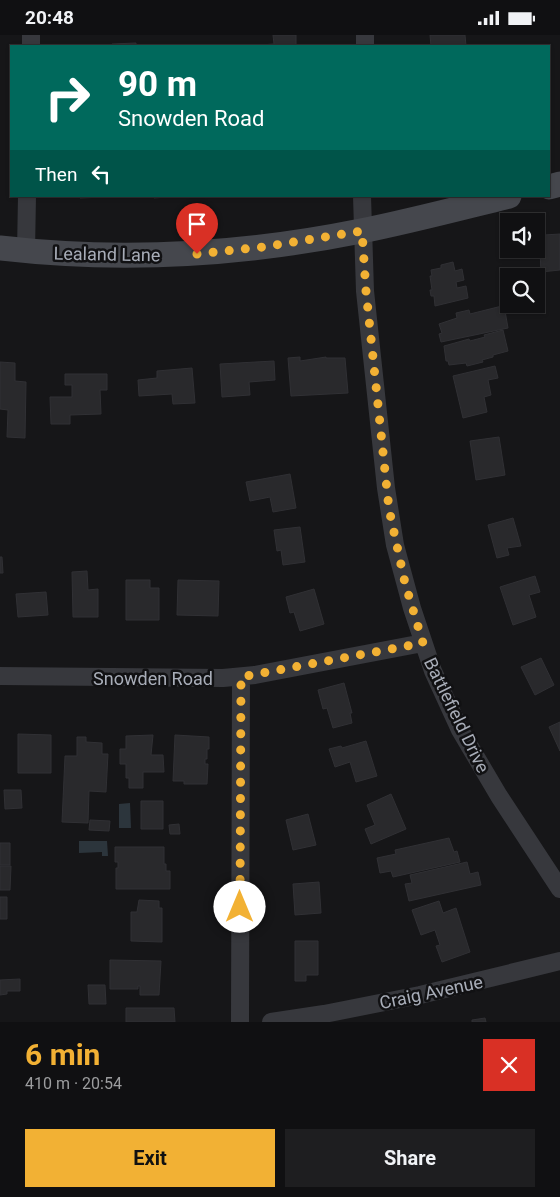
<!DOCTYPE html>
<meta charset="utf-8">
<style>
:root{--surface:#101012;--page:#1e1e20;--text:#f1f3f6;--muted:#9c9d9f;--line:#303032;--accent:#f2b134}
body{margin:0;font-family:Roboto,sans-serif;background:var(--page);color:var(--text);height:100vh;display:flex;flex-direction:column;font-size:19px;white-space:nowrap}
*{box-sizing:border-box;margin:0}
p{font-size:16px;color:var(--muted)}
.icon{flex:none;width:28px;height:28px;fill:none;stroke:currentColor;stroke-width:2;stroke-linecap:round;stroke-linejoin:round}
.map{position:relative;height:987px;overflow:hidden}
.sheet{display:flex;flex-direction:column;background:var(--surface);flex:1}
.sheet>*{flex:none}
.guide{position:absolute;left:10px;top:10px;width:540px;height:152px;border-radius:0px;box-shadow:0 1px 4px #0004,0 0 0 1px var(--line);background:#00695c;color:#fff;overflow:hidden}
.buttons{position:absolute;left:500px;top:178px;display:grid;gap:10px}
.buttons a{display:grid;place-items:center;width:45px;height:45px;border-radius:0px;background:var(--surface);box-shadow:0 1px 4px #0004,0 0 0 1px var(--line);font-size:25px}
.pin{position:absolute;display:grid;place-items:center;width:42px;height:42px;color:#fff;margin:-51px -21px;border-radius:50% 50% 50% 0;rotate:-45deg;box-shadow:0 0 5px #0007}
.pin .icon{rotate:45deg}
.me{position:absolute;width:55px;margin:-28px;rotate:0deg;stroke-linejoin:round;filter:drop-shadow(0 0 4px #0008)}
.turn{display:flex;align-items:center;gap:18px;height:105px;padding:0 25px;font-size:22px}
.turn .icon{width:65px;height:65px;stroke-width:2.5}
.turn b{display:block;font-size:35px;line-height:42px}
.then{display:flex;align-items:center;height:48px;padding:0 25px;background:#0003;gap:10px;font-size:19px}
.round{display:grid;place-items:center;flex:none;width:52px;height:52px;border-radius:0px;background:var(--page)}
.headline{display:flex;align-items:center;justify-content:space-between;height:85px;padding:0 25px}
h1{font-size:30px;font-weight:700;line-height:38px;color:var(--accent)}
.button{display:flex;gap:10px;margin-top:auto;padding:10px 25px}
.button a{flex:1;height:58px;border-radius:0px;background:var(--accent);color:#111;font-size:20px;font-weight:700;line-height:58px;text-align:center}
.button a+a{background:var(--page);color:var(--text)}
.status{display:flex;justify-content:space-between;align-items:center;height:35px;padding:0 25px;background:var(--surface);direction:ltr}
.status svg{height:14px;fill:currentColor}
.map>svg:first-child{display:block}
.water{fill:#2c353c}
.building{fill:#29292c;stroke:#303034}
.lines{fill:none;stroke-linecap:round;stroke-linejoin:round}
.street{stroke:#37383d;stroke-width:18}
.secondary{stroke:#45474d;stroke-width:25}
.route{stroke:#f2b134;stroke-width:9;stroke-dasharray:0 16.2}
.labels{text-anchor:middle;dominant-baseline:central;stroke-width:5;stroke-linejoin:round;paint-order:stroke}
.street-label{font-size:18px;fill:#a8adb8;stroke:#111113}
</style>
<div class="status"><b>20:48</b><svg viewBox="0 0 49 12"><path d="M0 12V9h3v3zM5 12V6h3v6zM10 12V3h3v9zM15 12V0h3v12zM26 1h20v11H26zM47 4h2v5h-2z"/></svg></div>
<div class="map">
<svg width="560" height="987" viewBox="0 0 560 987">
<rect width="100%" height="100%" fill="#161618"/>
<!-- water -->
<path class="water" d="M130,768l1,25h-12v-24z
M79,806h28l1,15h-6v-4l-23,1z"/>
<!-- building -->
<path class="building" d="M273,0h23v11h-36v-1l14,-1z
M430,0h35l1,11h-35z
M136,8v3h-23l-1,-2z
M80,161h24v1l-24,1z
M153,161h25l-24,2z
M560,199v36l-19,2 -1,-21 5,-1 -1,-15z
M453,227l2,9 7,-2 2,11 -8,2 1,6 9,-2 2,12 -33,8 -1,-10h-3l-1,-6h2l-2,-14h2l-1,-6 10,-2v-3z
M502,271l2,6 1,-1 3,17 -67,14 -2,-8 3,-1 -3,-9 18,-6 -1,-5 13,-3 1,4z
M503,295l5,21 -15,4v2l-11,3 1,2 -16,4 -1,-3 -17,2 -1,-4h-2l-2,-15 25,-7 1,2 15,-4 -1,-2z
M300,322v4l26,-4v1h19l3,35 -57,3 -3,-38z
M274,326l1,19 -26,2 1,13 -28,2 -2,-33z
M0,327l15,1v18l11,1 -1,56 -18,-1 1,-27 -8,-1z
M495,331l3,12 -10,2 3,15 -7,2 3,15 -24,6 -10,-42z
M192,333l3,35 -22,1 -1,-10 -33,2 -1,-16 19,-2v-7z
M65,339h42v16h-7l1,24 -31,1v9h-19l-1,-27h22v-12h-7z
M499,402l6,38 -29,5 -6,-39z
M290,439l6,34 -23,4 -3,-15 -20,4 -4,-19z
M513,483l8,28 -14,2 2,7 -12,3 -9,-33z
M300,492l5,35 -22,3 -2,-15 -4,1 -3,-21z
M0,522h2l1,16h-3z
M87,536l1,19 10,-1v28h-25l-1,-45z
M535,541l5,16 -11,3 7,22 -23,8 -13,-38z
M126,545h24v8h9v32h-33z
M178,545l41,1 -1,35 -41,-1z
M314,554l10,35 -24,7 -6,-19 -4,1 -4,-16z
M46,557l2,23 -30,2 -2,-23z
M541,623l13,27 -19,10 -14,-28z
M344,648l8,30h-2l2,10 -19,5 -6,-20 -4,1 -5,-19z
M560,687v29l-11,-24z
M18,699l33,1v38h-33z
M153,700l-2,20h12l1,17h-21v16h-14v-10h-3v-14h-6v-15h6v-13z
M175,700l34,2v12h-2v10h-2v5h3l-1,20h-23v-3h-11z
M77,702h9v5l16,1v11h6l-2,38 -17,-1 -1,32 -26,-1 3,-66h12z
M366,706l11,35 -21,6 -6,-20 -15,5 -6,-18 12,-3 1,2z
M4,755h17l1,18 -17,1z
M391,759l15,35 -35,15 -6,-15 10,-4 -8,-20z
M141,766h22v28h-22z
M308,779l8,31 -23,5 -7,-30z
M90,785l20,1 -1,10 -20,-1z
M179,789l1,10h-10l-1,-9z
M449,803l5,14 3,-1 3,11 -67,15 -2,-6 -11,2 -3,-15 19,-4 -1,-4z
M0,808h10v22h-10z
M115,812h49v17h2v7h4v18h-54v-21h2v-6h-3z
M467,827l3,12 8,-2 3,13 -72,16 -4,-17 7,-1 -2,-8z
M0,831h11l-1,24h-10z
M319,847l2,31 -26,2 -2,-31z
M0,862h7v22h-7z
M139,865l20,1v7h3v34l-31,-1v-29h6z
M439,866l4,12 13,-5 14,44 -28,10 -6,-16 4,-1 -5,-15 -14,5 -9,-25z
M295,906h23v34h-12v6h-11z
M110,925l51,1 -2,34h-19v-9h-2v3h-28z
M20,944v12h-13v3l-7,1v-15z
M88,950h17l1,19h-17z
M126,973h48l1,14h-49z
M485,983l1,4h-14v-2z"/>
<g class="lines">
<!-- street -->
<path class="street" d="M31,11v-11
M365,11v-11
M362,161l3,95 21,197 9,57 17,63 21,63 27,59 39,66 61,93
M26,216l1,-55
M0,641l223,2 32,-3 168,-32
M240,987l1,-345
M271,987l53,-8 96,-19 140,-34"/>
<!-- secondary -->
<path class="secondary" d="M549,152l11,-3
M0,213c121,14 242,7 361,-17 50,-10 99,-23 148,-35"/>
</g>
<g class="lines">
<!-- route -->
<path class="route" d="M197,219l66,-7 99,-16 4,60 23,218 16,74 18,60 -182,34 -1,230"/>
</g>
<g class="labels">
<!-- street labels -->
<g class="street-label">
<text transform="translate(107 219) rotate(1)">Lealand Lane</text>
<text x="153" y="643">Snowden Road</text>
<text transform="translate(457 680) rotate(64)">Battlefield Drive</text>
<text transform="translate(431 957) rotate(-12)">Craig Avenue</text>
</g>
</g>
</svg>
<div class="buttons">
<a><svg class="icon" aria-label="sound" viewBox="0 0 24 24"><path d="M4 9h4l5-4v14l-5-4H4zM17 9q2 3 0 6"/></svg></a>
<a><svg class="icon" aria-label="search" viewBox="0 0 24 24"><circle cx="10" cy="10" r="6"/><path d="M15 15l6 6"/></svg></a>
</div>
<div class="pin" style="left:197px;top:219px;background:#d93025"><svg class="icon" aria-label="arrive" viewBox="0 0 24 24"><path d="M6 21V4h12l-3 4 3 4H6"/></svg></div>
<svg class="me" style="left:240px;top:872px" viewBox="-20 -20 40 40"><circle r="19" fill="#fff"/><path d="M0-13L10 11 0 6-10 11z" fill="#f2b134"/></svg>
<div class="guide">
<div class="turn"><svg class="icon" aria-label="right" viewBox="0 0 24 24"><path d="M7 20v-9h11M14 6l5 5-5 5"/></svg><div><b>90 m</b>Snowden Road</div></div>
<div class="then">Then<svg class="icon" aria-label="left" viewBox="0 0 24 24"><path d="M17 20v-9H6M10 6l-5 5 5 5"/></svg></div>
</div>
</div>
<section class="sheet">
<div class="headline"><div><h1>6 min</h1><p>410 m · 20:54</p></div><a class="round" style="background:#d93025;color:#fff"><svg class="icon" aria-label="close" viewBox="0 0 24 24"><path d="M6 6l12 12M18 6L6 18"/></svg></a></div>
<div class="button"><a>Exit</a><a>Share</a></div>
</section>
